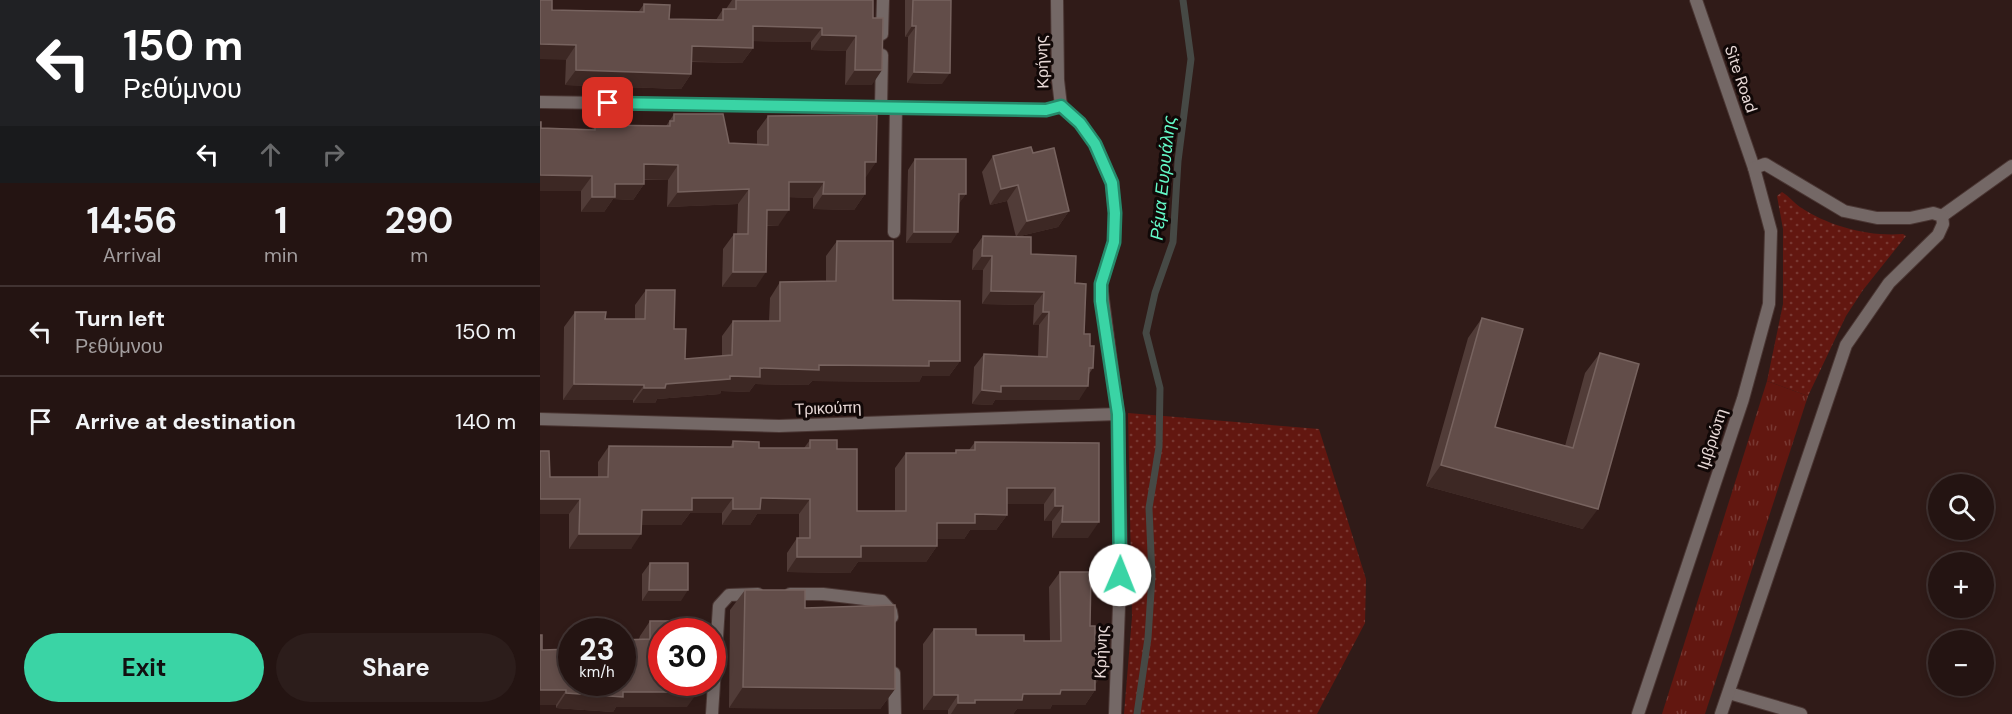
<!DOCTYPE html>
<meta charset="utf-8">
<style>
:root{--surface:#241412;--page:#2c1d1b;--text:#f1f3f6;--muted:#a39e9f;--line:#413332;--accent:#3ad4a5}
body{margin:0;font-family:"DM Sans",sans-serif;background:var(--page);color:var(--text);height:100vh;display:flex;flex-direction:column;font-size:22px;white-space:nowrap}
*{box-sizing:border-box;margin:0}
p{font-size:20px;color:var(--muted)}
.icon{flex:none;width:33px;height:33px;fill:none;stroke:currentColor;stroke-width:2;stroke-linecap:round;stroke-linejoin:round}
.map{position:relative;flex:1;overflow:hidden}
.details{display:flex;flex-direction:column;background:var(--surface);width:540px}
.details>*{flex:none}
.guide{background:#202124;color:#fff;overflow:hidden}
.buttons{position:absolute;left:1388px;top:474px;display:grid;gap:12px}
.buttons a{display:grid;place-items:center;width:66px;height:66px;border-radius:50%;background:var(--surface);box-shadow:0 3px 9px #0003,0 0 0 2px var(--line);font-size:30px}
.speed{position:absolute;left:18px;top:618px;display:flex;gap:12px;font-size:30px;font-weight:700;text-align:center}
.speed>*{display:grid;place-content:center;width:78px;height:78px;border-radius:50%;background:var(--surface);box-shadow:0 3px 9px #0003,0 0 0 2px var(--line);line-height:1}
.speed small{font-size:15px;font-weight:400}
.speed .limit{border:9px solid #d22;background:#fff;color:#111}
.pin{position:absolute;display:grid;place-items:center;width:51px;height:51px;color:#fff;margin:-26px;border-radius:12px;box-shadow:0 3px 9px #0006}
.me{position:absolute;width:66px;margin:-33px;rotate:1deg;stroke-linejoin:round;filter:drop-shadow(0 0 4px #0008)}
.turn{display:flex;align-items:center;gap:21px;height:126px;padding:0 24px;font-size:27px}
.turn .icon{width:78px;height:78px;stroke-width:2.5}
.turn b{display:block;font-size:42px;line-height:51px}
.lanes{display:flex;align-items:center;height:57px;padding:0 24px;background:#0003;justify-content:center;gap:30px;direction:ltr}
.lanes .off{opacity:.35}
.eta{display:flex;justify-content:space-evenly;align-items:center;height:102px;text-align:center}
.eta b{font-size:36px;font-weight:700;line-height:42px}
.action{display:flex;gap:12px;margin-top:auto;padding:12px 24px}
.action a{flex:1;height:69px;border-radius:36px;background:var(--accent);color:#111;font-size:24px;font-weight:700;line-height:69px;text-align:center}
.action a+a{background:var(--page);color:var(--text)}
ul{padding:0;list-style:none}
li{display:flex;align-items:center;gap:18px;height:90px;padding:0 24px;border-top:2px solid var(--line)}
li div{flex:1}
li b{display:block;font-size:22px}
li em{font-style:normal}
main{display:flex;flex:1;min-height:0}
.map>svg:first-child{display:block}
.grass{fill:url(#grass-dots)}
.park{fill:url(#park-tufts)}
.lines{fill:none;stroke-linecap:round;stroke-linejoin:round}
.stream{stroke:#464945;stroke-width:7}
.service-casing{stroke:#4a3633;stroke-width:14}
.minor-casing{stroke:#4a3633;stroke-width:14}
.tertiary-casing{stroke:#4a3633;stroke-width:14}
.service{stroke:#746866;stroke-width:12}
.minor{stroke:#746866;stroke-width:12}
.tertiary{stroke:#746866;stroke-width:12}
.wall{fill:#513c38}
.shaded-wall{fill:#3d2824}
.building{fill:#624d49;stroke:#77635f;stroke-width:1.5}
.route-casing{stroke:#268a6b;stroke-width:15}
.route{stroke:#3ad4a5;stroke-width:10}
.labels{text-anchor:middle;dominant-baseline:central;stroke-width:6;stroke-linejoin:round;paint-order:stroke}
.street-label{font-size:16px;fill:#e8d9d7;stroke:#110807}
.water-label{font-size:18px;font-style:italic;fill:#64fbc9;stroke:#110807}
</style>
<main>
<section class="details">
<div class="guide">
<div class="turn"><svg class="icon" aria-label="left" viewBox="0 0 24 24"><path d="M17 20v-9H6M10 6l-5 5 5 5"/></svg><div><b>150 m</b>Ρεθύμνου</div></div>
<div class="lanes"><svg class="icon" aria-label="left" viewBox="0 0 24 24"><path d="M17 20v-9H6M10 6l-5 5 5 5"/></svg><svg class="icon off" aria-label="ahead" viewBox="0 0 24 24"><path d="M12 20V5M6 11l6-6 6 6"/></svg><svg class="icon off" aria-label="right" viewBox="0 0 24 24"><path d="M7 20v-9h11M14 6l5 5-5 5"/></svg></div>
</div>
<div class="eta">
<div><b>14:56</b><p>Arrival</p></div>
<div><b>1</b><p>min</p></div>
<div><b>290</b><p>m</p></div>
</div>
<ul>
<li><svg class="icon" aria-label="left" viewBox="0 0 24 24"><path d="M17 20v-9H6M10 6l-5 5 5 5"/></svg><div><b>Turn left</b><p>Ρεθύμνου</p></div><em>150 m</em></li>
<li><svg class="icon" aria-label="arrive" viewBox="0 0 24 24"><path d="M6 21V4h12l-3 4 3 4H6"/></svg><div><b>Arrive at destination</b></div><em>140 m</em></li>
</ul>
<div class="action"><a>Exit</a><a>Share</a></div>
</section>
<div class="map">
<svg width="1472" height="714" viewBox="0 0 1472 714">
<defs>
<pattern id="grass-dots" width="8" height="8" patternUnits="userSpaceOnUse" patternTransform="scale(1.5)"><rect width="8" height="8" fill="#621710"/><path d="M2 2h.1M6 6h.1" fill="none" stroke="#783832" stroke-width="1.8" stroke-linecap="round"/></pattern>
<pattern id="park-tufts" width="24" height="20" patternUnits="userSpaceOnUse" patternTransform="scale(1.5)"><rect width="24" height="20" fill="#621710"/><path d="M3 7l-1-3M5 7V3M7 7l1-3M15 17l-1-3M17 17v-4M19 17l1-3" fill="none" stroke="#783832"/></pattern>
</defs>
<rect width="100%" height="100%" fill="#301b18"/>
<!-- grass -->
<path class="grass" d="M1242,192c7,4 12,11 18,15 28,19 69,30 103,27l3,2 -43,54 -17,26 -38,80 -41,-15 16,-77v-75l-6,-33z
M588,413l191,16 47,150 -1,44 -48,91h-193l8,-97z"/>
<!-- park -->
<path class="park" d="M1227,381l41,15 -103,318h-43z"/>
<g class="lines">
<!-- stream -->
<path class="stream" d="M597,714l11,-76 4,-62 -3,-68 10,-61 1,-59 -14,-55 9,-40 18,-51 5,-81 13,-102 -8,-59"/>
<defs>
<path id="service" d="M1156,0l58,168
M342,34l1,-34
M341,108l1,-53
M1402,216l70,-50
M354,232l2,-124"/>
<path id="minor" d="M517,0l1,80 3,26 19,17 15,21 17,39 3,30 -1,29 -13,42 17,130 3,138 -6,162
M0,102l506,8 15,-4
M0,419l239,7 339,-12
M250,594h33l59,7 9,10 1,6
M354,673l1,41
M1189,693l72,21
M172,714l7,-108 10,-11 29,-1"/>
<path id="tertiary" d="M1098,714l105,-315 26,-95 2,-73 -17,-63 11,-4 79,47 33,7h33l23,-5 9,3 1,8 -5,11 -49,48 -43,62 -125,369"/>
</defs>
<!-- service casing -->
<use href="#service" class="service-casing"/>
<!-- minor casing -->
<use href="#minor" class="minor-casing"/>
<!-- tertiary casing -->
<use href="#tertiary" class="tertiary-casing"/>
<!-- service -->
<use href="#service" class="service"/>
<!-- minor -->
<use href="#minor" class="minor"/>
<!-- tertiary -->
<use href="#tertiary" class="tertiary"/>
</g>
<!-- wall -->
<path class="wall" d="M192,0h141l-1,85h-27l1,-34 -35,-1v-8l-58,-1v7l-11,15 -51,-1v12l-10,15 -116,-4 1,-25 -14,-50 87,1 5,-7 25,15 47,1 7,-11h3z
M365,0h46l-9,84 -35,-1 1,-46h-3z
M134,114l55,29 28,1v-13l11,-15 108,46 -11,15v17l-11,16 -41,-1v-11l-24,-1 -11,29h-11l-11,61h-34l1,-38 11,-15h3l1,-30 -71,3 1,-27h-24v4l-11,16 -20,-1 -9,13h-23v-21h-41v-69l1,6 51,1 3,-4 71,1z
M493,153l36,58 -11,16 -42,10 15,17 44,29 9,51 6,12 3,22 -4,6 -10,26h-84l-3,5 -20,-1 2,-37 10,-13 54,3 1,-32h-6l1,-20 -52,-1 1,-34h-11l1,-20 10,-14 33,1 -9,-36 -17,4 -8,-33 11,-16z
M375,159l51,35 -8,10 -7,39h-45l2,-73z
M297,241l56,59 67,61 -11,15h-27l-3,6 -107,-1 -4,4 -53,-1 -6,8 -28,-1 -1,3 -63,5 -2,4h-22v-3h-70l1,-73 11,-15 30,7h30v-14l11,-15 28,39 11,30 37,-3v-20l11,-15h36l1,-23 10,-16 46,-1v-25z
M942,318l13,109 70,19 20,-73 15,-20 -17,176 -157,-43 42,-148z
M270,440l27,9 20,62h38v-43l11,-15h49l1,-3h13l6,-8 124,1 -11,95h-36v-17h-8v-17h-37v11l-11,15h-26l-6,9h-27v7l-11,16h-68l-8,11 -63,-1v-19l10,-15h2v-24h-42l-7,11h-28v-12h-32l-9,12h-39l-11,24h-62v-35h-29v-63l10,26h48v-15l11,-16 121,1 3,-6 26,7h45z
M110,563l31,38h-39v-27z
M520,572l30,54 5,64 -10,15h-33l-2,4h-33l-4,5h-65v-4h-25v-66l11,-15 90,12h26l-1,-54z
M205,590l60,18 90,81 -15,20 -151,-1 1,-98z
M110,621l37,86h-71l-3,5 -57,-4v-3h-16v-70l2,15 22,-1v-3l8,-10v46l67,-43 1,-3z"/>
<!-- shaded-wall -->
<path class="shaded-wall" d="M213,26l69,2 -11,14 -68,-1z
M372,26h4l-8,11h-3z
M282,35l34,1 -10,15 -35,-1z
M0,44l36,1 -10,15 -26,-1z
M152,46l61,2 -11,15 -61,-2z
M36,70l115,4 -10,15 -116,-4z
M315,70h27l-10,15h-27z
M374,72l36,1 -8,11 -35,-1z
M325,162h11l-10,15h-12z
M104,164l34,1 -10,15 -34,-1z
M0,175l52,1 -11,15h-41z
M249,182h35l-11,16 -35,-1z
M75,184h29l-11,16 -20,-1 -9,13h-23l11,-15z
M478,185l-11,16 -17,4 11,-16z
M209,189l-11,15 -71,3 11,-15z
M283,194h42l-11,16 -41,-1z
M419,194h7l-8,11z
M227,210h22l-11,16 -21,-1z
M529,211l-11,16 -42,10 11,-16z
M374,232h44l-7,11h-45z
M442,256h10l-9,14h-11z
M193,272h33l-10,15h-34z
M451,291l53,1 -10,13 -52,-1z
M503,312h6l-10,13h-6z
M389,361h31l-11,15h-27l-3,6 -107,-1 -4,4 -53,-1 -6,8 -28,-1 -1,3 -63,5 -2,4h-22l11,-15 22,-4 64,-8 30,-8z
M34,384l70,1 -11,15h-70z
M461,386h87l-9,14h-84l-3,5 -20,-1 10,-14z
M901,465l157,44 -15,20 -157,-43z
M467,488h48l-11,16h-48z
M152,498h41l-11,15h-32l-9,12h-50l11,-15z
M221,498l49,1 -11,15h-42l-7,11h-28l11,-16z
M0,499h40l-11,15h-29z
M515,506h8l-11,15h-8z
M435,514l32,1 -11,15h-26l-6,9h-38l11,-16z
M522,522h37l-11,16h-36z
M39,534h62l-10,15h-62z
M321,546h76l-11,16h-68l-8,11 -63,-1 10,-15z
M109,590h39l-7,11h-39z
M555,679h4l-7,11h3l-10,15h-33l-2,4h-33l-4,5h-62l7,-11 65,-9 38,-4z
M203,687l152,2 -15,20 -151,-1z
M0,690h26l-10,15h-16z
M83,692h75l-11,15h-71l-3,5 -57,-4 10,-15z
M394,695h24l-10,15h-25z"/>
<!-- building -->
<path class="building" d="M0,0h12v10l92,2v-8l26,1 -1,14 54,1v-11h13v-9h137v18h10l-1,52h-27l1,-34 -34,-1v-7l-69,-2v22l-61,-2 -1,28 -115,-4v-25l-36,-1z
M373,0h38l-1,73 -36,-1 2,-46h-4z
M134,114h49l6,29 39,2v-29l109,-1 -1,47h-11v32h-42l1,-12h-35v28h-22l-1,62h-33l1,-38h14l1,-45 -71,3v-27l-34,-1v20h-29v13h-23v-21l-52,-1v-53h1v6l54,2v-5l75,1v-5h4z
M491,147l2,6 21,-5 15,63 -42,10 -9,-36 -17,4 -8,-33z
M375,159h51v35h-7l-1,38h-44z
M443,236l48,1v17l45,2 -1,27 11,1 -2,50h6v12h4l-1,22h-4l-1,18h-87v6l-19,-2 2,-36 63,3 2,-45h-6l1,-20 -53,-1 1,-35h-10z
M297,241h56v59l67,1v60h-31v5l-110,-1v5l-59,-2v9l-30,-1v3l-64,5 -1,4h-21v-3l-70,-1 1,-72h31l-1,7h40l1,-29h29l-1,39h12l-1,30 47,-4 1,-34h47v-39l56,-1z
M942,318l41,11 -28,98 78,21 27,-95 39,11 -41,145 -157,-44z
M270,440h27v9h20v62h49v-58h50v-3h19v-8l124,1v79h-37l1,-16h-8v-18h-48v27l-32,-1v9h-38v23h-76v11h-64v-19h13v-39l-49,-1 -1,11h-27v-11h-41v12h-50l-1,24h-62l1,-35h-40v-48h9l1,26h58l1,-31 124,1v-6l26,1v6h51z
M110,563h38v27h-39z
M520,572h31l-1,54h5v15h4v38h-4v11h-34l-1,4h-37l-1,6h-47v3h-17v-8h-24v-66h42v6h48v6h37z
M205,590h60v18l90,-3v84l-152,-2z
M110,621h49l-1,11h-36v50h36v10h-75v5l-57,-4v-3h-26v-55h2v15l30,-1v33h50v-42l28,-1z"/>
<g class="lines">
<defs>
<path id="route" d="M68,103l438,7 15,-4 19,17 15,21 17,39 3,30 -1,29 -13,42v17l17,113 2,161"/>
</defs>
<!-- route casing -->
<use href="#route" class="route-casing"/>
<!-- route -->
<use href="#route" class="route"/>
</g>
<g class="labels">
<!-- street labels -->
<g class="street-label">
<text transform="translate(502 62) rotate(-92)">Κρήνης</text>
<text transform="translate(1201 79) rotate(71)">Site Road</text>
<text transform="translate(288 408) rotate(-2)">Τρικούπη</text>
<text transform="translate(1172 439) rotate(-72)">Ιμβριώτη</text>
<text transform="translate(561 652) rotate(-88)">Κρήνης</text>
</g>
<!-- water labels -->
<g class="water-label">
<text transform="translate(623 178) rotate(-84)">Ρέμα Ευρυάλης</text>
</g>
</g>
</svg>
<div class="buttons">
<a><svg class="icon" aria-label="search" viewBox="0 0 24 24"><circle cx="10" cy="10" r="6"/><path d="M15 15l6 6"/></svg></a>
<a>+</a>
<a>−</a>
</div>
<div class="speed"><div>23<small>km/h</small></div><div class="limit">30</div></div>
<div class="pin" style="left:68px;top:103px;background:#d93025"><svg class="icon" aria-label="arrive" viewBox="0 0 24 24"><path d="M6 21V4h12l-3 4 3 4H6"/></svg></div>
<svg class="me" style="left:580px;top:575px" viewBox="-20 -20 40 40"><circle r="19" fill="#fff"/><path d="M0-13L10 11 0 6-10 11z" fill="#3ad4a5"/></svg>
</div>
</main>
